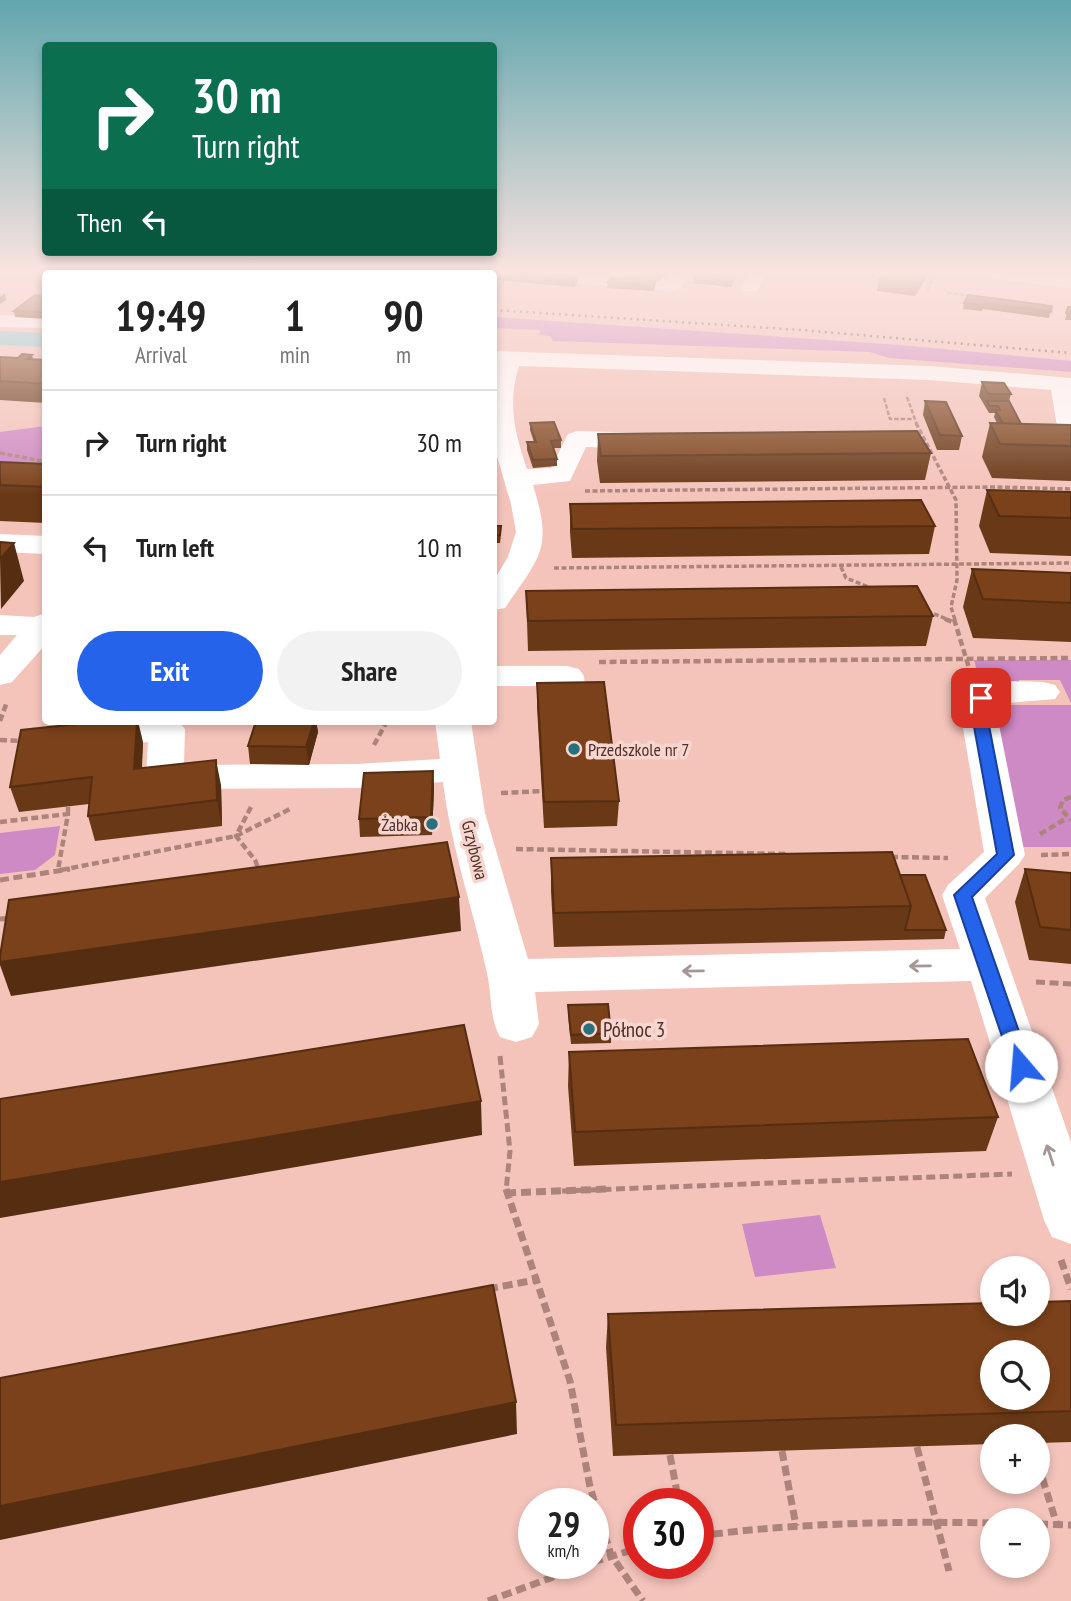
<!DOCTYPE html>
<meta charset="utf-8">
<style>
:root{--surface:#fff;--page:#f2f2f2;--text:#222;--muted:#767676;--line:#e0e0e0;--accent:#2563eb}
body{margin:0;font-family:"PT Sans Narrow",sans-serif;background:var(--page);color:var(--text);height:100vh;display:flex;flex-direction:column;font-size:26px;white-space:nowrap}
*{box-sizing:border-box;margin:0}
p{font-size:23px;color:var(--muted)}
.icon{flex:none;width:38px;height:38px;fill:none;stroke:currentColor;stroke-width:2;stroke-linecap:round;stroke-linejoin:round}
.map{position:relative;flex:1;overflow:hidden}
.sheet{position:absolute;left:42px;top:270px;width:455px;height:455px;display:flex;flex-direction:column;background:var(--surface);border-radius:7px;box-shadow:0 4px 10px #0003}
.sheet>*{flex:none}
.guide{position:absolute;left:42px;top:42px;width:455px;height:214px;border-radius:7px;box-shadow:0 4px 10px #0003;background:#0b6e4f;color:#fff;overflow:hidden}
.tools{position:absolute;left:980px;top:1256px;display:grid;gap:14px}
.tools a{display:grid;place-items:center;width:70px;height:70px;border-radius:50%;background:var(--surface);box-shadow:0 4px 10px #0003;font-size:35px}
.speed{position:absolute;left:518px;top:1488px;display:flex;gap:14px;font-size:35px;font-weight:700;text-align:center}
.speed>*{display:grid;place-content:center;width:91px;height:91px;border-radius:50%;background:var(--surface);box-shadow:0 4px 10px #0003;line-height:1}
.speed small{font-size:18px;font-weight:400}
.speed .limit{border:10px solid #d22;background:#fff;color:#111}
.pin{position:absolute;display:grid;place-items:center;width:60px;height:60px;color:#fff;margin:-30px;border-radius:14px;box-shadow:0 4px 10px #0006}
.me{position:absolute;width:77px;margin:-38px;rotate:342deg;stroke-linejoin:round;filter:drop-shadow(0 0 5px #0008)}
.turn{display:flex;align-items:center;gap:24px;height:147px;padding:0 35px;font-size:32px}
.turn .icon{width:91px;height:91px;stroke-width:2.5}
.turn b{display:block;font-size:49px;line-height:60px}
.then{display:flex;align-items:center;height:66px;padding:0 35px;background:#0003;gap:14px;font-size:26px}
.eta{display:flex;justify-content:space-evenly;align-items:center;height:119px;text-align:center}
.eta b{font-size:42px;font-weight:700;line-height:49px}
.cta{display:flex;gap:14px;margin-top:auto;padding:14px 35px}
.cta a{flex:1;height:80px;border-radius:42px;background:var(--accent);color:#fff;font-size:28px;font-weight:700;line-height:80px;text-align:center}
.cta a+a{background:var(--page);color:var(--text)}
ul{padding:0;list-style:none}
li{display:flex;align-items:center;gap:21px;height:105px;padding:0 35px;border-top:2px solid var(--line)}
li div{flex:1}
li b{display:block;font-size:26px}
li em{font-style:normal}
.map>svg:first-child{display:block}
.green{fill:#ce8ac5}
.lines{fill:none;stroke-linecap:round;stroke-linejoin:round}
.path-far4{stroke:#ad847c;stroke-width:2.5;stroke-dasharray:4.5 2;stroke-linecap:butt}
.path-far3{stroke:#ad847c;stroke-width:3.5;stroke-dasharray:5 2.5;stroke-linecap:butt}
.path-far2{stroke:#ad847c;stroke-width:4.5;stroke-dasharray:7 3.5;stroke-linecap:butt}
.path-far1{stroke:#ad847c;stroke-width:5;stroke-dasharray:9 4.5;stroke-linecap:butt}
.path{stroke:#ad847c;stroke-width:7;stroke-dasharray:10 5;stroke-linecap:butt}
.minor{fill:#fff;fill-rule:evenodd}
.major{fill:#81cdd9;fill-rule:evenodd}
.rail{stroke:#76534c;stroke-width:2.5;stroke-dasharray:2 4.5;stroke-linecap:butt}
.wall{fill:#693816}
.shaded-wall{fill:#552e12}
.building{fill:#7a411a;stroke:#552e12;stroke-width:2;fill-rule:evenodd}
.oneway{stroke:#a69794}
.route{fill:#2563eb;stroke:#184099;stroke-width:2}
.poi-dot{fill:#29707d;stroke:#f7d6cf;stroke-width:2.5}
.labels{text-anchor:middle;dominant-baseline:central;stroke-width:7;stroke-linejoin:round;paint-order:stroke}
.poi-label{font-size:18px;fill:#4e2f29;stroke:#f7d6cf;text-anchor:start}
.street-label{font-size:18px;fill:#4e2f29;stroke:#f7d6cf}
.near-poi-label{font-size:21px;fill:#4e2f29;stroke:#f7d6cf;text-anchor:start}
</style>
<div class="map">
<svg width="1071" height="1601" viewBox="0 0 1071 1601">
<rect width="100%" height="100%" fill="#f4c4bb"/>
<!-- green -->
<path class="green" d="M494,317l406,28 171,16v11l-182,-14 -19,-6 -317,-11 -3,-5 -11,-1 1,-5 -46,-2z
M45,426v68l-45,-1v-61z
M974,660h97v43l-11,-23h-41l2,9h-39z
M998,705h73v142h-51l-27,-135z
M60,826l-5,29 -20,15 -35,4v-41z
M820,1215l16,53 -81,9 -13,-53z"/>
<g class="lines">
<!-- path-far4 -->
<path class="path-far4" d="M330,273l5,-1
M927,291l8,-19
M947,293l24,3
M907,397l10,28
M884,398l6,21h24"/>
<!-- path-far3 -->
<path class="path-far3" d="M916,423l40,77 1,80 -6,27 4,13
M0,453l46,9
M585,491l411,-4 75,2
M841,567l5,11 25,10
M554,568l517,-5
M927,611l22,9"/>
<!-- path-far2 -->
<path class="path-far2" d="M945,619l10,4
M954,619l16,52
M599,662l472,-4
M0,721l7,-19
M0,740l24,1
M374,745l13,-24
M501,793l41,-2
M1071,797l-8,3 -3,8 11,12
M68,807v7
M251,807l-15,29 19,24 4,10
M0,822l68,-8 -10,56
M1040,834l27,-16
M516,849l272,5
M1041,855l30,-1
M891,857l57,1
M61,870l175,-34 54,-27"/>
<!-- path-far1 -->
<path class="path-far1" d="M0,880l70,-11
M0,919l11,-1
M1036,982l35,2
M500,1056l10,95 -4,40
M562,1191l450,-17"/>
<!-- path -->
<path class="path" d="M506,1189l64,192 20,106 21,68 32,46
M506,1193l103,-4
M1061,1260l10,29
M488,1289l47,-9
M917,1447l32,124
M782,1451l14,75
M670,1455l9,48
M1038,1464l19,61
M1038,1524l33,1
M698,1536c98,-13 195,-15 294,-13
M593,1562l46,-14
M488,1601l103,-38"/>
<!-- minor -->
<path class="minor" d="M502,272h85l80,7 4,-7h20l-11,17 -7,2 -161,-13z
M748,272h20l-10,19h-14l-3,-4z
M980,272h59l32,4v12l-81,-10z
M0,315l46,1v12l-46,-1z
M494,351l435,15 142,12v62l-9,-3 -4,-5 -7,-42 -122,-10 -410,-14c-12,37 -4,68 8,103l24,-1 17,-34 9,-3 74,2 9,3 4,5 -4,5 -9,3 -65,-2 -16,34 -37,4c20,64 8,70 -28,123l-11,2v-30l14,-23 8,-25 -5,-28 -17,-58v-73l2,-8h-2z
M0,534l46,2v18l-46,-2z
M46,613v31l-34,38 -12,3v-30l17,-20h-17v-20l34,2z
M494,666h73l12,3 5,7 2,25 -5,7 -12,3 -12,-3 -5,-7 -1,-15h-57z
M1043,682l12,3 5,7 -5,7 -58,5 -1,6 29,145 -6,9 -34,34 86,244v102l-19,-7 -8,-17 -73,-239 -436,11 4,32 -7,13 -16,5 -16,-5c-11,-20 -8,-42 -13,-64 -14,-64 -36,-126 -44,-191l-86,6 -192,1 -13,-4 -6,-8 2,-35 -59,6 -13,-3 -5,-8 5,-8c33,-8 68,-8 102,-8l7,8 -1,36 173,-1 83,-5 -5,-38h36l14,92 43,146 432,-10 -18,-54 6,-10 36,-33 -24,-142c2,-7 4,-16 10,-20 19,-12 51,-8 73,-8z"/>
<!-- major -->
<path class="major" d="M269,272h20l-21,1z
M0,331l46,2v14l-46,-2z"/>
<!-- rail -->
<path class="rail" d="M0,274l46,3
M494,310l307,20 270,23"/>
</g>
<!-- wall -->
<path class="wall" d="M412,272h135l31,9 -4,6 -80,-7v-7z
M565,272h29l-2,3z
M624,272h42l-6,9 -36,-3z
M738,272l-7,15 -38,-4 1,-6z
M929,274l-14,22 -38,-5 2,-12z
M656,281l-1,6 -2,4 -46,-3 1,-6z
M46,296v23l-31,-2 -1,-6z
M964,303l88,3 -3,12 -66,-9 -1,2 -19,-2z
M1068,307h3v13h-6z
M32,355l1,4 13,1v43l-46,-3v-43l18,1z
M982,382l29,12 -2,7 12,23 50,1v56l-79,-3 -10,-21 8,-34h7l-3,-6 1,-4h-6l-10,-17z
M925,401l37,35 -3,14h-22l-14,-35z
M530,423l31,17v8h-8l4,11v7l-24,2 -6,-18v-8h7l-4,-12z
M598,434l333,19 -6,27 -325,3 -3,-22z
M0,462l46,2v59l-46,-2z
M987,490l84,2v64l-81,-3 -11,-27z
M570,504l365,22 -6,28 -357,4 -2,-26z
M494,526l7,8 -1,9h-6z
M972,569l99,4v69l-98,-4 -10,-31z
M526,591l407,25 -7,30 -398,5z
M537,683l82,118 -2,25 -73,2 -7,-121z
M256,721h60l2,11 -9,33 -59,-1 -2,-18z
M143,742l-1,27 79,16 1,41 -127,15 -7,-25 1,-12 -70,8 -9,-25z
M433,771l1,18 -2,46 -72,2 -1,-18z
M551,858l349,17 46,55 -2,9 -390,8 -3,-56z
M1025,869l46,4v91l-42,-4 -14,-58z
M568,1005l43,28v10l-40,1 -3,-29z
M569,1052l429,65 -12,34 -412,15 -6,-80z
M1071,1301v141l-33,1v-6h-46v7l-379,12 -7,-109 2,-33z"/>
<!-- shaded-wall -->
<path class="shaded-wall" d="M663,272h3l-6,9 1,-6z
M736,272h2l-7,15v-6z
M925,272h4v2l-14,22 3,-12z
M578,275v6l-4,6v-6z
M5,293l1,7 -6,4v-7z
M14,543l10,38 -23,28 -1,-50z
M137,721h1l5,21 -3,53 -6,-26z
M314,721h2l2,11 -9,33 -3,-18z
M216,760l5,25 1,41 -5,-26z
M433,771l1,18 -2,46 -1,-18z
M459,897l2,34 -450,65 -11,-31v-3z
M481,1101l1,34 -482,83v-36z
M516,1402l1,32 -517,106v-34z"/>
<!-- building -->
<path class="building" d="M466,272h81l31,3 -4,6 -80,-7v-1z
M630,272h33l-2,3z
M697,272h39l-5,9 -37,-4z
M884,272h41l-7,12 -39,-5z
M611,277l45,4 -3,4 -45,-3z
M35,295l11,1v16l-32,-1z
M968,295l84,11 -1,6 -67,-9 -1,2 -19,-2z
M1068,307h3v7l-5,-1z
M22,354l10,1 -5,4 19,1v24l-46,-3v-24l18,1z
M982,382l22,1 7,11h-23z
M925,401l21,1 16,34 -22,-1z
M987,401h22l12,23 -18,-1 -8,-13h5l-2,-4h-8z
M554,422l7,18 -10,1 6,18 -24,1 -6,-18h9l-6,-19z
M990,423l81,2v21l-71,-2z
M917,431l14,22 -330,3 -3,-22z
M0,462l46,2v23l-46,-2z
M987,490l84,2v26l-72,-2z
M921,500l14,26 -363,3 -2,-25z
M494,526h7l-1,9h-6z
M0,542l14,1 -14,16z
M972,569l99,4v30l-88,-4z
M917,586l16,30 -405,5 -2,-30z
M604,682l15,119 -75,1 -7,-119z
M106,721h31l-3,48 82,-9 1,40 -129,16 4,-39 -82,10 11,-57z
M256,721h58l-8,26 -58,-1z
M433,771l-2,46 -72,2 5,-46z
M447,842l12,55 -459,65v-6l9,-56z
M892,852l19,54 -357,7 -3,-55z
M1025,869l46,4v57l-31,-3z
M900,875h25l21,55h-41l6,-24z
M608,1004l3,29 -40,2 -3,-30z
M464,1025l17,76 -481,81v-83z
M968,1039l30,78 -423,15 -6,-80z
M493,1285l23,117 -516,104v-128z
M1071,1301v110l-455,14 -8,-111 384,-11v11h46v-12zM992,1353h46v45h-46z"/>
<!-- one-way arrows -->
<defs><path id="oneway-shaft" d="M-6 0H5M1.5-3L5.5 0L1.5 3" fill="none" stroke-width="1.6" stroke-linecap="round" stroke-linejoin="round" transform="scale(1.75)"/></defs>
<g class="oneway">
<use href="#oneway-shaft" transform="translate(920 966) rotate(179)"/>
<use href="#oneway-shaft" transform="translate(693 971) rotate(179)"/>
<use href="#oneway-shaft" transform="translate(1050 1155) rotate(-108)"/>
</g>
<!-- sky -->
<linearGradient id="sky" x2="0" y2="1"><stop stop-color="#61a6ad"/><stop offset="0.55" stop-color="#fae4e0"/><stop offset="1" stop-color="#fae4e0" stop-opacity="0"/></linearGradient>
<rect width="1071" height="496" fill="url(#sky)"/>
<!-- route -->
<path class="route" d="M981,694l7,4 -2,12 28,145 -42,42 59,169 -2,5 -8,2 -7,-2 -2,-5 -58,-171 43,-41 -26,-144 3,-12z"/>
<!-- markers -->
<g class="poi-dot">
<circle cx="574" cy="749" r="7"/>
<circle cx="432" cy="824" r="7"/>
<circle cx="589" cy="1029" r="7"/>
</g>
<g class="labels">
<!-- poi labels -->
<g class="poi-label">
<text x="588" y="749">Przedszkole nr 7</text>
<text x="418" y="824" text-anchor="end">Żabka</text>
</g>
<!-- street labels -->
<g class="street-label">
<text transform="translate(475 850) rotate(76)">Grzybowa</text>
</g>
<!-- near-poi labels -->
<g class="near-poi-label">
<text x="603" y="1029">Północ 3</text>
</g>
</g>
</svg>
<div class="tools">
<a><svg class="icon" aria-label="sound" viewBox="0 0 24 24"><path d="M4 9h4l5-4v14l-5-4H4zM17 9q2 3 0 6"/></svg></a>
<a><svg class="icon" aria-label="search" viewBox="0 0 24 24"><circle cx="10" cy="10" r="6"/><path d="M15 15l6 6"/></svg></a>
<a>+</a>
<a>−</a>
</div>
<div class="speed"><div>29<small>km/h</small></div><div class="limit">30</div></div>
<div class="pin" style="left:981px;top:698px;background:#d93025"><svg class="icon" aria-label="arrive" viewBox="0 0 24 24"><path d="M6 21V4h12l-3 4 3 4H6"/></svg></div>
<svg class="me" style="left:1021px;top:1066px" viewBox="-20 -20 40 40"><circle r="19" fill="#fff"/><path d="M0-13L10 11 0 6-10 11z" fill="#2563eb"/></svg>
<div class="guide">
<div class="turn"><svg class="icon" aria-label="right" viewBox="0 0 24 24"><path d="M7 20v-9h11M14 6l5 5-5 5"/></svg><div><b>30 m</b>Turn right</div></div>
<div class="then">Then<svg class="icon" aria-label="left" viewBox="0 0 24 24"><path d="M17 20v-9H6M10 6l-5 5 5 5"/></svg></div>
</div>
<section class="sheet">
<div class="eta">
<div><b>19:49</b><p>Arrival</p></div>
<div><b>1</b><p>min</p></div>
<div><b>90</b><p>m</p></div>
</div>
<ul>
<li><svg class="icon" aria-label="right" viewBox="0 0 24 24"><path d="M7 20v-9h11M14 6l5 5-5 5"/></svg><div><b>Turn right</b></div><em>30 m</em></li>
<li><svg class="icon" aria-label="left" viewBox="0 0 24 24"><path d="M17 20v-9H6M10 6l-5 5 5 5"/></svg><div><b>Turn left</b></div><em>10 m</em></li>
</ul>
<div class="cta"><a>Exit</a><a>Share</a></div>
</section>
</div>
